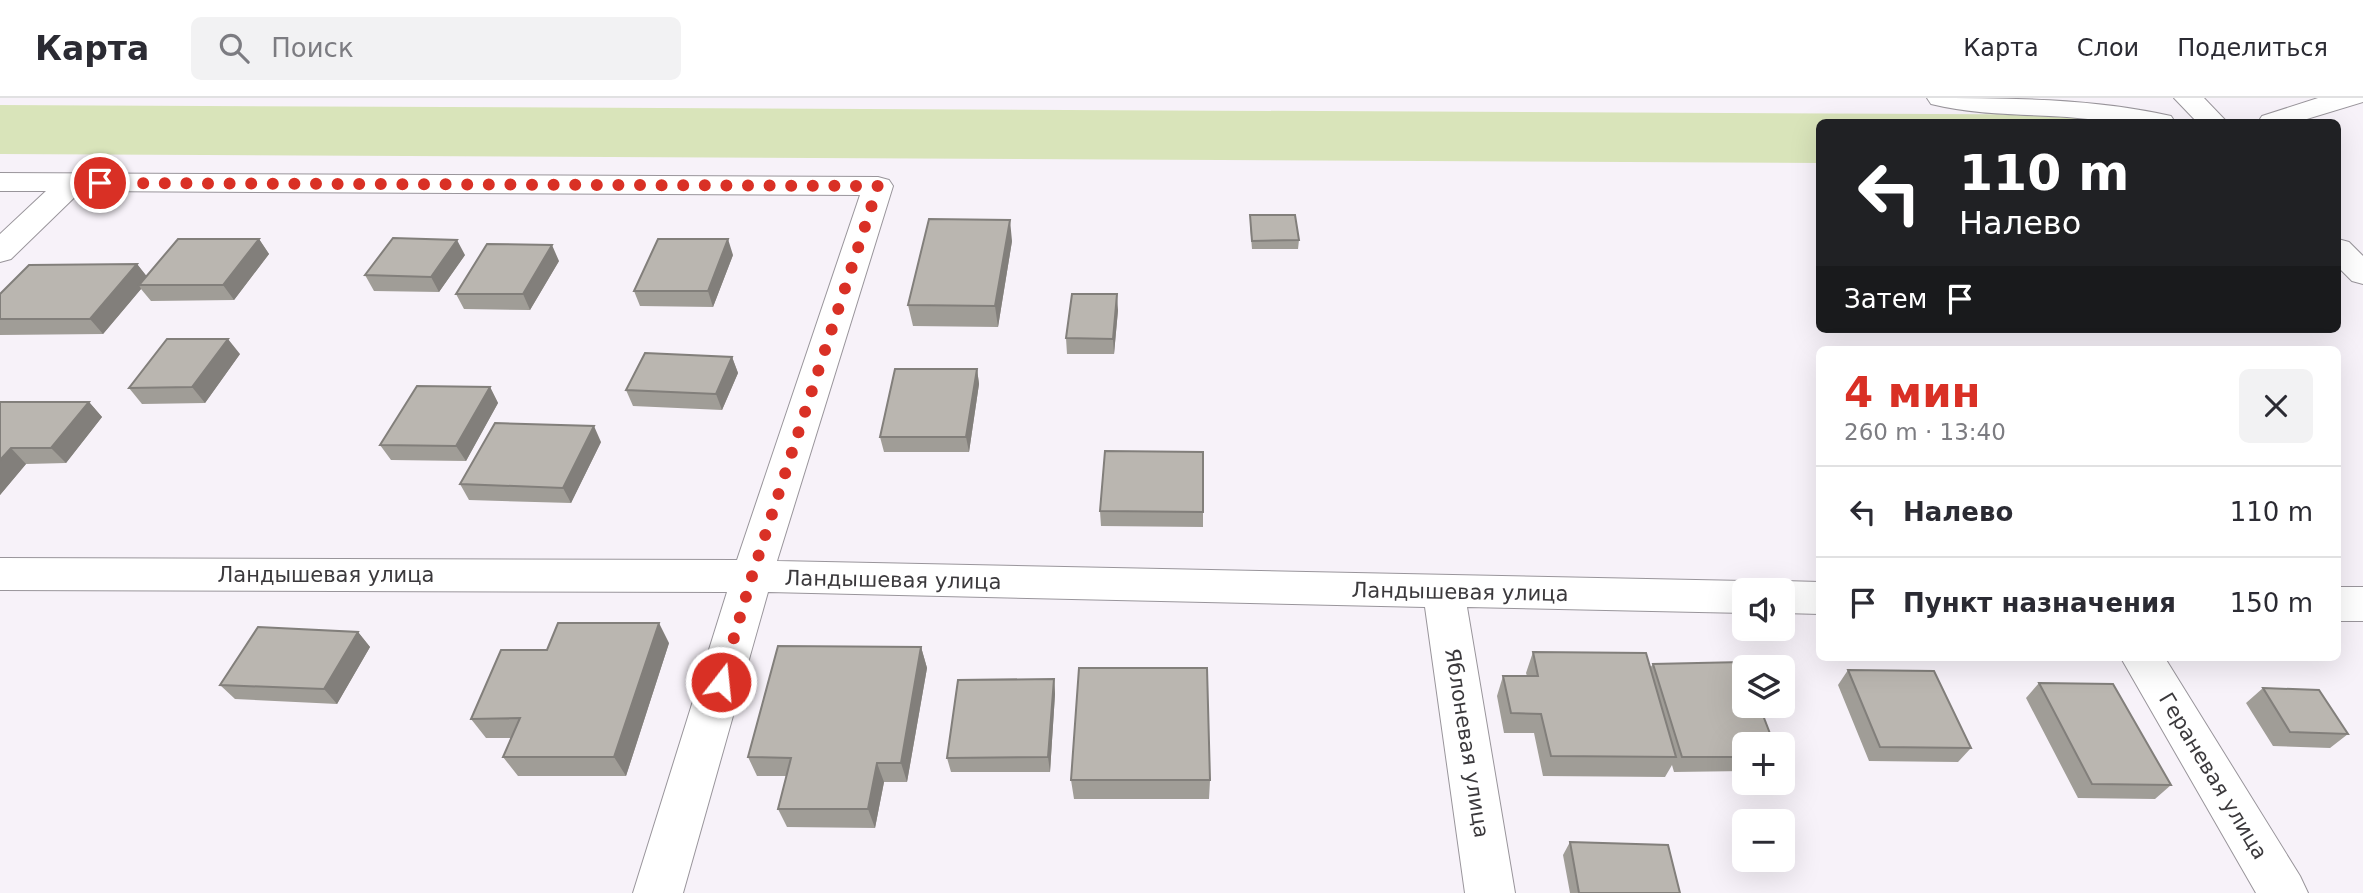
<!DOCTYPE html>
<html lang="ru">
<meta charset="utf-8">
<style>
:root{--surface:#fff;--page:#f2f2f3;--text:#2b2b33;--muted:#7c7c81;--line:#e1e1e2;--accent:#d93025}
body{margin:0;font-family:"DejaVu Sans",sans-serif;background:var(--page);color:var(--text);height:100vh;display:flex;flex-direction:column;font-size:26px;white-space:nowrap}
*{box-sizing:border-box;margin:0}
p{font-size:23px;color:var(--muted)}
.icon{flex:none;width:38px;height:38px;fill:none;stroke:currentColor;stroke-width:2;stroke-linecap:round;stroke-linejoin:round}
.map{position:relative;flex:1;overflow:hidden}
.side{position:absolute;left:1816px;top:248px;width:525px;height:315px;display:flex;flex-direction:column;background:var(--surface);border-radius:10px;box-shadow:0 7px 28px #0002}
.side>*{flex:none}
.hud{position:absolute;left:1816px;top:21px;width:525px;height:214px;border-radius:10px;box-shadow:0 7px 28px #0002;background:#202124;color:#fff;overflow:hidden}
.fabs{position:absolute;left:1732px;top:480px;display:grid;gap:14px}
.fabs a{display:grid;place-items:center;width:63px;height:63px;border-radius:10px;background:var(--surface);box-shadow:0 7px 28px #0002;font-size:35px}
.pin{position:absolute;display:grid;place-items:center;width:60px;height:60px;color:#fff;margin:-30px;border:4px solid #fff;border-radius:50%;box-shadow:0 2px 7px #0007}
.me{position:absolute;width:77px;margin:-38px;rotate:16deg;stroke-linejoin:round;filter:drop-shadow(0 0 5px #0008)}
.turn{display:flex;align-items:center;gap:24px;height:147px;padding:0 28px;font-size:32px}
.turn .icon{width:91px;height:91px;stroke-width:2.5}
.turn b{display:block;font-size:49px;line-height:60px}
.then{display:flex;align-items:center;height:66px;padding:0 28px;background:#0003;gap:14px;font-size:26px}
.round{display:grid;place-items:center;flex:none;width:74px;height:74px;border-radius:10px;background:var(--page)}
.overview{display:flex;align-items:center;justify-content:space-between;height:119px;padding:0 28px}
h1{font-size:42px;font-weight:700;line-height:52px;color:var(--accent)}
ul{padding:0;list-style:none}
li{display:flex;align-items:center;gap:21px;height:91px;padding:0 28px;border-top:2px solid var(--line)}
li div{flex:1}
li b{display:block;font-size:26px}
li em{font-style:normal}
header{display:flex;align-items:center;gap:42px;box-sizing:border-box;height:98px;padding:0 35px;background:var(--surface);border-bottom:2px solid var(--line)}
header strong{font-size:33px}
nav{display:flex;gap:38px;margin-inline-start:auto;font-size:24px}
.search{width:490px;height:63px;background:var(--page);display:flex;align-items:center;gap:18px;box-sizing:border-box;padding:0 24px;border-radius:10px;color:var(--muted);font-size:26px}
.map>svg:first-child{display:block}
.green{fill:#d9e4ba}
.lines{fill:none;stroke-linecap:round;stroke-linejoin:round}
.minor-casing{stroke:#99959b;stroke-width:2}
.minor{fill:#fff;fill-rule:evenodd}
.wall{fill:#a09d97}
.shaded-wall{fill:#827f7b}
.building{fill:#bab6b0;stroke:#827f7b;stroke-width:2}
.route{stroke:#d93025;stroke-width:12;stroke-dasharray:0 21.6}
.labels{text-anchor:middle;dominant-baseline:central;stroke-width:6;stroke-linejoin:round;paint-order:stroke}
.street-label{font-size:21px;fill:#3b393c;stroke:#fff}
</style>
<header>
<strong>Карта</strong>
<div class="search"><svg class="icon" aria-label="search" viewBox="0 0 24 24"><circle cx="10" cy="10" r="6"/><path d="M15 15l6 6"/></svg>Поиск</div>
<nav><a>Карта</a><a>Слои</a><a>Поделиться</a></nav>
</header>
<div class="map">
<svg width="2363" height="795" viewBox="0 0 2363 795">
<rect width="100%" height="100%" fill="#f7f2f9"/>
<!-- green -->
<path class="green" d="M0,7l2165,10 12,7h-357v41l-1820,-9z"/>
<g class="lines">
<defs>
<path id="minor" d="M1927,0c81,0 165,0 244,18l4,6c-35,3 -73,-2 -108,-5 -45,-3 -92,-2 -136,-13z
M2174,0h30l23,24h-30z
M2318,0h45v4l-66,20h-39l4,-6z
M0,75l878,4 11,3 4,6 -116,375 968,20 15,4 2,5h-17v23l-278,-6 48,286h-50l-40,-286 -657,-15 -85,301h-50l94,-301 -727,-2v-32l737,2 123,-365 -779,-4 -70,68 -11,3v-28l46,-43h-46z
M2338,141l11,3 14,14v28l-11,-3 -14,-14z
M1783,483l37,1v32l-37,-1v-23h-17l2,-5z
M2338,489h25v34h-25z
M2121,560h44l135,218 8,17h-52z"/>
</defs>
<!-- minor casing -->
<use href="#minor" class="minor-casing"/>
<!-- minor -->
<use href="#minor" class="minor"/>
</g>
<!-- wall -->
<path class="wall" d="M1250,117l49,25 -1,9h-46l-2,-25z
M259,141l10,15 -35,46 -83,1 -10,-12 -38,45 -103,1v-41l137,-30 9,12z
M1012,143l-14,86 -85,-1 -5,-21z
M465,157l-26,37 -65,-1 -9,-16z
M733,157l-20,52 -73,-1 -6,-15z
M559,163l-29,49 -66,-1 -8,-15z
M1118,212l-4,44h-47l-1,-16z
M240,256l-35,49 -63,1 -13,-16z
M732,259l6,16 -16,37 -89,-4 -7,-16z
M977,271l2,15 -10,68h-85l-4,-15z
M490,289l8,16 -32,58 -75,-1 -11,-15z
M0,304h89l13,15 -36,46 -40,1 -26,31z
M601,344l-30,61 -102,-3 -9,-16z
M1203,354v75l-102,-1 -1,-15z
M358,534l12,15 -33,57 -102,-5 -15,-14z
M669,545l-43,133h-108l-15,-19 8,-19h-25l-15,-19 76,-69z
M921,549l6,21 -20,114h-23l-9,46 -88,-1 -9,-18 8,-33h-29l-9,-19z
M1533,554l117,16 3,-4 92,80v27l-71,1 -2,-7 -7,12 -122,-1 -9,-43h-30l-7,-37 6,-20h24l-1,-3z
M1848,572l123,78 -13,14 -89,-1 -31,-76z
M1054,581l1,15 -5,78h-99l-4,-14z
M2039,585l132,102 -16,14 -77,-1 -52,-100z
M2263,590l85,46 -18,14 -57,-2 -27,-43z
M1071,682h139l-1,19h-135z
M1570,744l110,51h-110l-7,-38z"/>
<!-- shaded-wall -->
<path class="shaded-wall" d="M1010,122l2,21 -14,86 -3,-21z
M259,141l10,15 -35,46 -11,-15z
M728,141l5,16 -20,52 -5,-16z
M457,142l8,15 -26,37 -8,-15z
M552,147l7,16 -29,49 -7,-16z
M137,166l12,15 -10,6 2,4 -38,45 -13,-15z
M1117,196l1,16 -4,44 -1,-15z
M228,241l12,15 -35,49 -13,-16z
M732,259l6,16 -16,37 -6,-16z
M977,271l2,15 -10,68 -3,-15z
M490,289l8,16 -32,58 -10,-15z
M89,304l13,15 -36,46 -15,-15z
M594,328l7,16 -30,61 -8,-15z
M11,350l15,16 -26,31v-35z
M659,525l10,20 -43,133 -12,-19z
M358,534l12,15 -33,57 -13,-15z
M921,549l6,21 -20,114 -6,-19z
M1054,581l1,15 -5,78 -2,-15z
M877,665l7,19 -9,46 -7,-19z"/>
<!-- building -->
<path class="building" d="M1250,117h45l4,25 -47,1z
M929,121l81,1 -15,86 -87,-1z
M393,140l64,2 -26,37 -66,-2z
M178,141h81l-36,46h-84z
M658,141h70l-20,52h-74z
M487,146l65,1 -29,49h-67z
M137,166l-47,55h-90v-25l29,-29z
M1072,196h45l-4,45 -47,-1z
M167,241h61l-36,48 -63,1z
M645,255l87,4 -16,37 -90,-4z
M895,271h82l-11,68h-86z
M417,288l73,1 -34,59 -76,-1z
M0,304h89l-38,46h-40l-11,12z
M495,325l99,3 -31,62 -103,-4z
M1105,353l98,1v60l-103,-1z
M558,525h101l-45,134h-111l17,-39 -49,1 30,-69h46z
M258,529l100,5 -34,57 -104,-4z
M778,548l143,1 -20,116h-24l-9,46h-90l13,-51 -43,-1z
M1533,554l113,1 30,104 -125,-1 -10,-42 -30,-1 -8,-37h35z
M1743,564l2,6v37h14l15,39h-29v13h-63l-29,-93z
M1079,570h128l3,112h-139z
M1848,572l86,1 37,77 -91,-1z
M1054,581l-6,78 -101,1 11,-78z
M2039,585l74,1 58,101 -79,-1z
M2263,590l56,2 29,44 -58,-2z
M1570,744l98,3 12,48h-101z"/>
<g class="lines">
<!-- route -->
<path class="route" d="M100,85l778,3 -126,390 -31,106"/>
</g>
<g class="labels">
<!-- street labels -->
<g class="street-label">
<text x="326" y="477">Ландышевая улица</text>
<text transform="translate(893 482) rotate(1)">Ландышевая улица</text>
<text transform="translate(1460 494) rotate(1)">Ландышевая улица</text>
<text transform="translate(1467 645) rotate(81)">Яблоневая улица</text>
<text transform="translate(2213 678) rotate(59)">Гераневая улица</text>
</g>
</g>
</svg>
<div class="fabs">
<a><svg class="icon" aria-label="sound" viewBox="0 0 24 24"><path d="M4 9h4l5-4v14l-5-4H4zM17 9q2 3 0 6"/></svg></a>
<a><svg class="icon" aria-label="layers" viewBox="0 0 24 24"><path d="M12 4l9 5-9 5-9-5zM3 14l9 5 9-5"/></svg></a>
<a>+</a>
<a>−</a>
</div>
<div class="pin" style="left:100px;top:85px;background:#d93025"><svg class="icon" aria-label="arrive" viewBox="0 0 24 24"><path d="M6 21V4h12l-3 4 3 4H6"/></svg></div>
<svg class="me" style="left:721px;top:584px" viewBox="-20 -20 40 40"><circle r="17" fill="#d93025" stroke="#fff" stroke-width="3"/><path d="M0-11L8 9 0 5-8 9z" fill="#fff"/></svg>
<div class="hud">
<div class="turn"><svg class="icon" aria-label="left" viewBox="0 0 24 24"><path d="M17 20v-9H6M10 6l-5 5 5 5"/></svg><div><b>110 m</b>Налево</div></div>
<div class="then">Затем<svg class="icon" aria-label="arrive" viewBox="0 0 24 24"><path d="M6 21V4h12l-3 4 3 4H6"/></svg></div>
</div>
<section class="side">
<div class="overview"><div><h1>4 мин</h1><p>260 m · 13:40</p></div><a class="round"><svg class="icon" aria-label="close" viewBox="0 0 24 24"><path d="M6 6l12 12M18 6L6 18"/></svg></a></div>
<ul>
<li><svg class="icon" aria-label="left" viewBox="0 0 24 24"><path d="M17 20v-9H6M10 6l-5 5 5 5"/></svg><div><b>Налево</b></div><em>110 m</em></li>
<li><svg class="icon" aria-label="arrive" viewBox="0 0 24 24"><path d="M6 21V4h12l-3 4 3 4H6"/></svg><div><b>Пункт назначения</b></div><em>150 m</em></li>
</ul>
</section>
</div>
